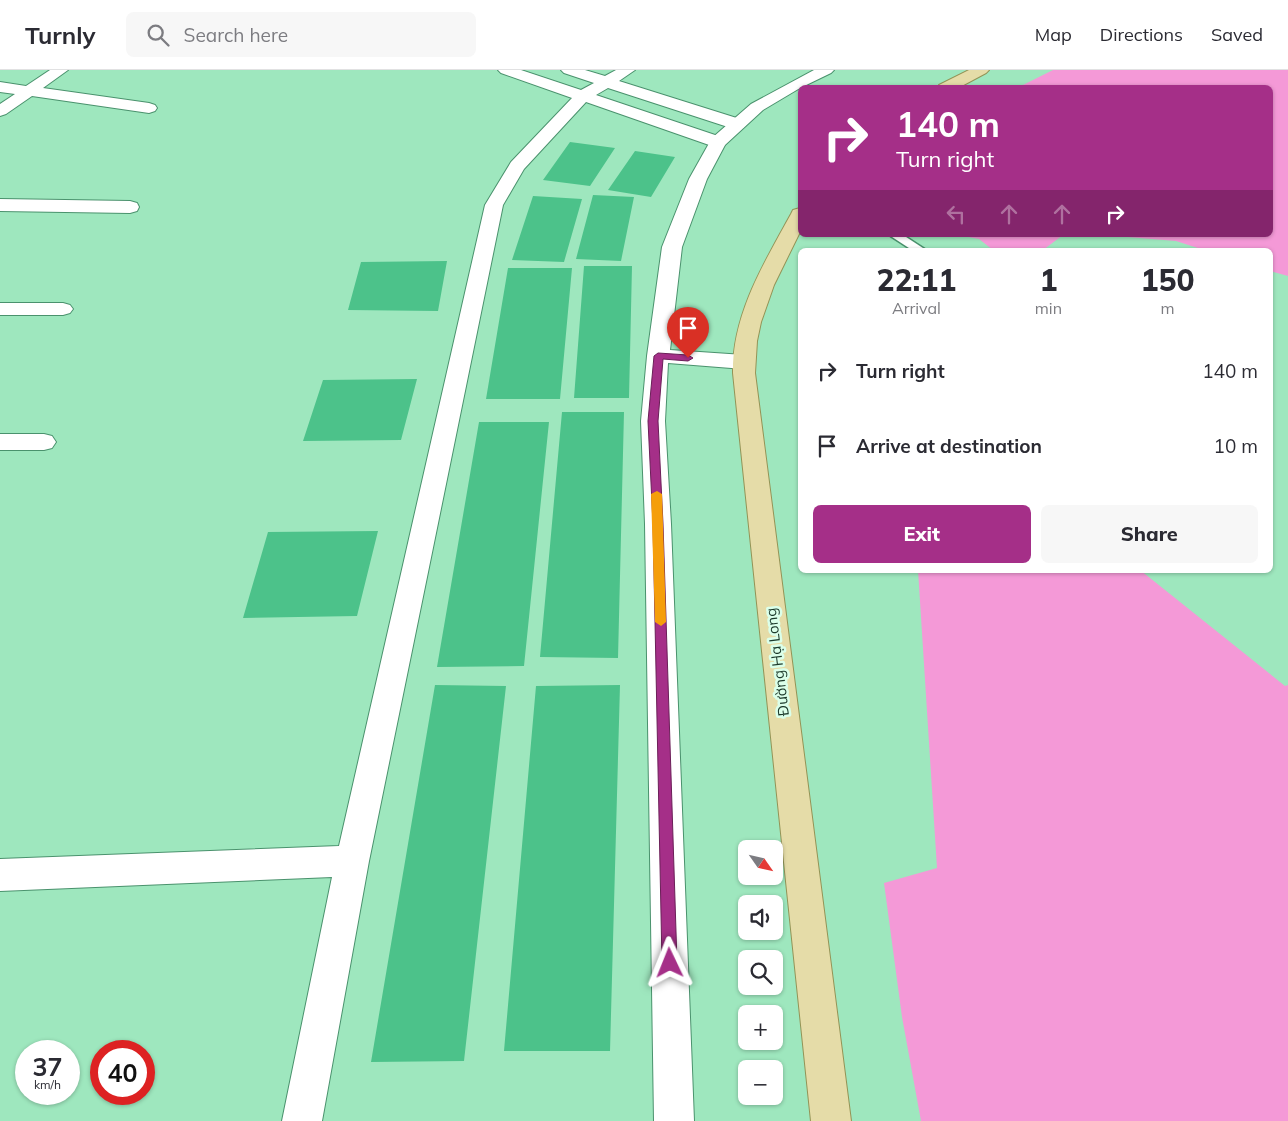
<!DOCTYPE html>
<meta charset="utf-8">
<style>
:root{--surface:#fff;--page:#f7f7f7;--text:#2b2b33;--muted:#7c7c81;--line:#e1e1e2;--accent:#a52f88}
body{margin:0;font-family:Mulish,sans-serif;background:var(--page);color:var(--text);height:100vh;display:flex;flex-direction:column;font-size:19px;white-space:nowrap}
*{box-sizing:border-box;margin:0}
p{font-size:16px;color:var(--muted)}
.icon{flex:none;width:28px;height:28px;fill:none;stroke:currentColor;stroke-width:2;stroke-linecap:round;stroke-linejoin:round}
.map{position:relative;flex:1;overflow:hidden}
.drawer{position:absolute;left:798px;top:178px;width:475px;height:325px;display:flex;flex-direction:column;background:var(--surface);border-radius:8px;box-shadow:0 1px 4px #0004}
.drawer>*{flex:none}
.top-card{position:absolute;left:798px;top:15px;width:475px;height:152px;border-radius:8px;box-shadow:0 1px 4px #0004;background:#a52f88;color:#fff;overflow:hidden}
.needle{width:32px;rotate:124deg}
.buttons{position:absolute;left:738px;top:770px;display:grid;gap:10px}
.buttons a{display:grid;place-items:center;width:45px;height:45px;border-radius:8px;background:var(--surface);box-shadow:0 1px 4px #0004;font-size:25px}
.speed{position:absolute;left:15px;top:970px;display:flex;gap:10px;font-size:25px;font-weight:700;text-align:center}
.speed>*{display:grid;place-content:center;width:65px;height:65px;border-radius:50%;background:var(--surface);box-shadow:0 1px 4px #0004;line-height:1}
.speed small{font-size:12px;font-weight:400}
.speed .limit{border:8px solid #d22;background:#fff;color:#111}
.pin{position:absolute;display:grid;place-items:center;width:42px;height:42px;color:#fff;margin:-51px -21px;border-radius:50% 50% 50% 0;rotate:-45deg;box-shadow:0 0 5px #0007}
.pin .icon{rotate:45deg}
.me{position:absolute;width:55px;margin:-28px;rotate:358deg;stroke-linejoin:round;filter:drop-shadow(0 0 4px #0008)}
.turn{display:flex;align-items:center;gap:18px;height:105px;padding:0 15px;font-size:22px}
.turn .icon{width:65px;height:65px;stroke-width:2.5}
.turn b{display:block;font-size:35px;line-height:42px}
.lanes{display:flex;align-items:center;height:48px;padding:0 15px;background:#0003;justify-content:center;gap:25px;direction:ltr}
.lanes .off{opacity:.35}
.eta{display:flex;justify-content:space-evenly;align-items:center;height:85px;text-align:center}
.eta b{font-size:30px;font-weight:800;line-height:35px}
.primary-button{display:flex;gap:10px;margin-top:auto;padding:10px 15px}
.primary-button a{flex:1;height:58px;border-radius:8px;background:var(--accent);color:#fff;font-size:20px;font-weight:800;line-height:58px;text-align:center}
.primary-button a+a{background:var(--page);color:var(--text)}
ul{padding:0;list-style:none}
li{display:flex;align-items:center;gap:15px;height:75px;padding:0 15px}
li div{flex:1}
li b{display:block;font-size:19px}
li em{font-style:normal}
header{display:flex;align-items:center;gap:30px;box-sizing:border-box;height:70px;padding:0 25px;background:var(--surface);border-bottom:1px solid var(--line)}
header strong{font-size:24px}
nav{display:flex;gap:28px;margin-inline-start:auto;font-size:18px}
.search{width:350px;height:45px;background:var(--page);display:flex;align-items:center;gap:12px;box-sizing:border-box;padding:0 18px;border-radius:8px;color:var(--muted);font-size:19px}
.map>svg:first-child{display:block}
.green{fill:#f499d7}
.building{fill:#4cc28a}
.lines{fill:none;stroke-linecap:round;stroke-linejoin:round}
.service-casing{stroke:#4a926d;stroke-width:3}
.minor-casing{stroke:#4a926d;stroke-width:2}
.tertiary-casing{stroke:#4a926d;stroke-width:2}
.primary-casing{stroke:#939356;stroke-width:2}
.service{fill:#fff;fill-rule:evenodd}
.minor{fill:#fff;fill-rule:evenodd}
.tertiary{fill:#fff;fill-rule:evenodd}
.primary{fill:#e5dca8;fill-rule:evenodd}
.route{fill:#a52f88;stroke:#6b1f58}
.slow{fill:#f59e0b}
.labels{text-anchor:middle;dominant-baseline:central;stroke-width:5;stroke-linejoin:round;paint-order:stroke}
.street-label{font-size:15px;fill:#1b392a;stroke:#dbffea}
</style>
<header>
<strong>Turnly</strong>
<div class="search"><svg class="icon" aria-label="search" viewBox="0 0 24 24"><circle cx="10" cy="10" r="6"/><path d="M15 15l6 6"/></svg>Search here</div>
<nav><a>Map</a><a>Directions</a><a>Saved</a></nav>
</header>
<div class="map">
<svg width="1288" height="1051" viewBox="0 0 1288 1051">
<rect width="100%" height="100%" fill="#9ee7be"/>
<!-- green -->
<path class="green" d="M1053,0h235v206l-18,-5v-21h-66l-28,-9 -73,-6h167v-147l-251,-1z
M958,165h105l-20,15h-50l-14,-11z
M918,500h222l145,116 3,-1v436h-367l-19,-104 -18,-134 53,-15z"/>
<!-- building -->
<path class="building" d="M570,72l45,6 -25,38 -47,-6z
M635,81l40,6 -24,40 -43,-7z
M593,125l41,2 -13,64 -45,-2z
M533,126l49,3 -18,63 -52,-2z
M447,191l-9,50 -90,-1 13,-48z
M584,196h48l-3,132h-55z
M508,198h64l-12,131h-74z
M417,309l-16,61 -98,1 20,-61z
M562,342h62l-6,246 -78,-1z
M479,352h70l-25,244 -87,1z
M378,461l-21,85 -114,2 25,-86z
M435,615l71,1 -42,375 -93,1z
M620,615l-10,366h-106l32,-365z"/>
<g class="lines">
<defs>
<path id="service" d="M889,165h14l23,15h-14z"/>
<path id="minor" d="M50,0h18l-25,18 106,15 6,2 2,3 -2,3 -6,2 -117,-17 -26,18 -6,2v-12l15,-10 -15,-2v-10l26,4z
M498,0h23l60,20 13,-7 -30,-10 -3,-3h24l20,6 11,-6h19l-16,11 124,39 2,4 -2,4h-12l-123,-40 -12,7 128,43 2,4 -2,4h-12l-126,-44 -62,67 -21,36 -134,656 -47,260h-40l50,-244 -332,14v-32l339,-13 146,-641 26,-43 61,-64 -71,-25z
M0,129l130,2 7,2 2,4 -2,4 -7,2 -130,-2z
M0,233h63l7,2 3,4 -3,4 -7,2h-63z
M0,364h44l8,2 4,6 -4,6 -8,2h-44z"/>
<path id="tertiary" d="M814,0h20l-3,3 -31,15 -37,22 -38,35 -18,34 -25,68 -12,103 74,5 8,2 3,5 -3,5 -8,2 -76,-6 -3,58 6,103 23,597h-40l-9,-597 -4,-103 6,-65 15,-109 27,-68 23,-41 39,-34z"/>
<path id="primary" d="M969,0h20l-3,3 -28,15h-21l2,-3z
M800,138v24l-26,53 -13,37 -4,19 -2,32 96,748h-40l-78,-748c-1,-58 31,-110 58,-159l2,-4z"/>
</defs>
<!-- service casing -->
<use href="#service" class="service-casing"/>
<!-- minor casing -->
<use href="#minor" class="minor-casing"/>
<!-- tertiary casing -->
<use href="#tertiary" class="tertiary-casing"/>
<!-- primary casing -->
<use href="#primary" class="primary-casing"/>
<!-- service -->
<use href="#service" class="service"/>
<!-- minor -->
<use href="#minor" class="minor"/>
<!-- tertiary -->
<use href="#tertiary" class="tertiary"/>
<!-- primary -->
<use href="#primary" class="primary"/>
</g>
<!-- route -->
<path class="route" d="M658,283l30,2 5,3 -5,3 -25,-2 -5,62 5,103 14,439 -2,5 -5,2 -6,-2 -2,-5 -9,-439 -5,-103 6,-65z"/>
<!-- slow -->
<path class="slow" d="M657,421l5,3 4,128 -5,4 -6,-4 -4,-128z"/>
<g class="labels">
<!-- street labels -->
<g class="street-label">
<text transform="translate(777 592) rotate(-97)">Đường Hạ Long</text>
</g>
</g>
</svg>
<div class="buttons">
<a><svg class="needle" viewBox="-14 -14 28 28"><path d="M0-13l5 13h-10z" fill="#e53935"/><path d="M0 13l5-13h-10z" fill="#7c7c81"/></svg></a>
<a><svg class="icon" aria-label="sound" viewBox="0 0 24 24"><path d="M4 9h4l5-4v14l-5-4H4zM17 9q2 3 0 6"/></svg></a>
<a><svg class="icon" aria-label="search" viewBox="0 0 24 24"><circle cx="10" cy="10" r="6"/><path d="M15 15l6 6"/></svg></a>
<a>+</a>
<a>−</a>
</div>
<div class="speed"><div>37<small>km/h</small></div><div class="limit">40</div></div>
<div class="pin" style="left:688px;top:288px;background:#d93025"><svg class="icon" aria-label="arrive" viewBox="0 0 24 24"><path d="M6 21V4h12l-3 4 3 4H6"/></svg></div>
<svg class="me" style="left:670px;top:893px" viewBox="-20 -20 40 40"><path d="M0-17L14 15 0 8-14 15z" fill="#a52f88" stroke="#fff" stroke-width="4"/></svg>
<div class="top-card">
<div class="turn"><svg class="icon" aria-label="right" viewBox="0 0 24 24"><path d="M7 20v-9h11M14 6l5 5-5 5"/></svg><div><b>140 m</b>Turn right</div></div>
<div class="lanes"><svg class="icon off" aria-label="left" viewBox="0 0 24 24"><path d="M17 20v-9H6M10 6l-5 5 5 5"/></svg><svg class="icon off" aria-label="ahead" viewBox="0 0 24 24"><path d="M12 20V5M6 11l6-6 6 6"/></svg><svg class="icon off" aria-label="ahead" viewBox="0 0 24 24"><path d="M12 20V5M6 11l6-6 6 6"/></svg><svg class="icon" aria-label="right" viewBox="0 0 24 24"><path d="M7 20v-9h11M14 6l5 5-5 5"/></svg></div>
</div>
<section class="drawer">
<div class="eta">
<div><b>22:11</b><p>Arrival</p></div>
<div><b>1</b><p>min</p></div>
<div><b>150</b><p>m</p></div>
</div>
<ul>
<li><svg class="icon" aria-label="right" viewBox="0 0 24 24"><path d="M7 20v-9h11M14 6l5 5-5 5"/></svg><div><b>Turn right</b></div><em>140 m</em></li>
<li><svg class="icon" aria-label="arrive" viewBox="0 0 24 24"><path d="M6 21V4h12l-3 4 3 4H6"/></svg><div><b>Arrive at destination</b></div><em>10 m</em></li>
</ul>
<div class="primary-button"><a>Exit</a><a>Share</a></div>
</section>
</div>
